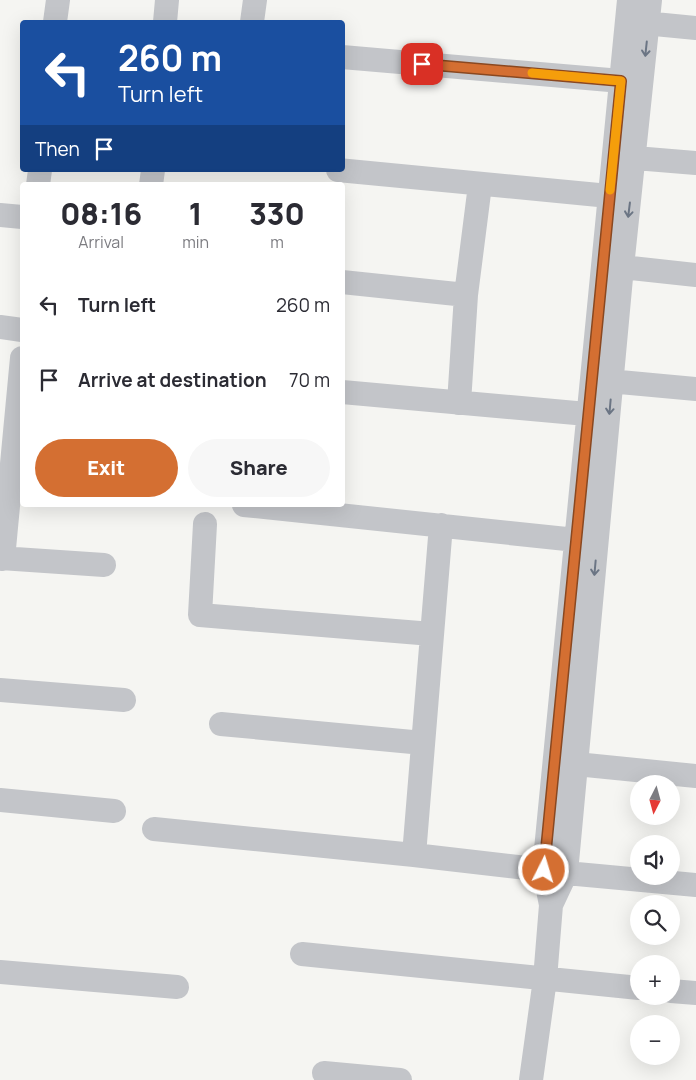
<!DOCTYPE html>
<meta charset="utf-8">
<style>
:root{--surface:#fff;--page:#f7f7f7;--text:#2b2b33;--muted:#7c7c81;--accent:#d46f32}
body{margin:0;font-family:Manrope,sans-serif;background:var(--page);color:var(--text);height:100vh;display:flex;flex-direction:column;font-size:19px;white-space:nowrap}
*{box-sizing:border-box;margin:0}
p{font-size:16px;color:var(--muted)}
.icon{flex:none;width:28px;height:28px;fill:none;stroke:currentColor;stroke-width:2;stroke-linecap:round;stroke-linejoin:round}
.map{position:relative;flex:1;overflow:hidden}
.drawer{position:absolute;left:20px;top:182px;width:325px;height:325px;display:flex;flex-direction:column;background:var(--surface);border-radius:5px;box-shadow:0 5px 20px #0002}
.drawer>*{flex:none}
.guide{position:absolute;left:20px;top:20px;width:325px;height:152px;border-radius:5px;box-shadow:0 5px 20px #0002;background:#1a4fa0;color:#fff;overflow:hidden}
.needle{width:32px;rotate:186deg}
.fabs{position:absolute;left:630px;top:775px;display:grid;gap:10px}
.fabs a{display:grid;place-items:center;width:50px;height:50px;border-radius:50%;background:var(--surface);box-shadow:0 5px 20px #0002;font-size:25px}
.pin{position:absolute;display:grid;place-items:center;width:42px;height:42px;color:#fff;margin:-21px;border-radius:10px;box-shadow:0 2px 8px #0006}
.me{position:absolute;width:55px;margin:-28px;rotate:5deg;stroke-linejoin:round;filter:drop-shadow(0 0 4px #0008)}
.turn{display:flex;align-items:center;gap:18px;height:105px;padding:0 15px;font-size:22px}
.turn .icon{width:65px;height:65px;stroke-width:2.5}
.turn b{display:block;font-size:35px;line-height:42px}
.then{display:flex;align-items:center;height:48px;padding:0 15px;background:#0003;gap:10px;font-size:19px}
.eta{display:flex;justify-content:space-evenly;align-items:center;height:85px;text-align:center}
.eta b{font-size:30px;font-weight:800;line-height:35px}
.cta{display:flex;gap:10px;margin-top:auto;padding:10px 15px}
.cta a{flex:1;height:58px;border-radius:30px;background:var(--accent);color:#fff;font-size:20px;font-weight:800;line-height:58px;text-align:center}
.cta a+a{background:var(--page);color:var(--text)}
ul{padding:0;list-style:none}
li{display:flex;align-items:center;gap:15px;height:75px;padding:0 15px}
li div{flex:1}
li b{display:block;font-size:19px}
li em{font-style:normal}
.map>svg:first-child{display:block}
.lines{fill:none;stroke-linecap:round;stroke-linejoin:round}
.street{stroke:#c3c5c9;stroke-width:24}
.oneway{stroke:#6b7584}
.route-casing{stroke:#8a4820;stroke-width:12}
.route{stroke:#d46f32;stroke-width:9}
.slow{stroke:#f59e0b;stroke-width:9}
</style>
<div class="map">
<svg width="696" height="1080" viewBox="0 0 696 1080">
<rect width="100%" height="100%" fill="#f5f5f2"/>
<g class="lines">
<!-- street -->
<path class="street" d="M55,22l3,-22
M165,22l2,-22
M252,22l3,-22
M634,22l62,6
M342,57l279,24
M635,158l61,5
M338,170l271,26
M38,185l2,-15
M151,185l2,-15
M0,215l22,2
M622,267l74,8
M342,282l124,13
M0,327l22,3
M598,380l98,9
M342,392l245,22
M459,403l7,-108 14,-110
M244,505l332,35
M205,524l-5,91 232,19
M0,558l104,7
M3,559l19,-201
M0,690l124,10
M221,724l202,19
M576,764l120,12
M0,800l114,11
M154,829l260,26 27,-330
M414,855l130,15
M566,873l130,12
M551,905l15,-32 56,-606 28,-267
M302,954l337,34
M0,972l177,15
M671,991l25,2
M324,1073l76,7
M531,1080l14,-101 6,-74 -7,-35 85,-870"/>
</g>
<!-- one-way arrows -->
<defs><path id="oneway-shaft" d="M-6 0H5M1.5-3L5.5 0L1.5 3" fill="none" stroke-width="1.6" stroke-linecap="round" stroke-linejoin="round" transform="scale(1.25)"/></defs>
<g class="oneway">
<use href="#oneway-shaft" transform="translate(646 49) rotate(96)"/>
<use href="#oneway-shaft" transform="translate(629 210) rotate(97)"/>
<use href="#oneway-shaft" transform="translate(610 407) rotate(95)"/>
<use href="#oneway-shaft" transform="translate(595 568) rotate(95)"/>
</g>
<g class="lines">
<defs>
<path id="route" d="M422,64l199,17 -77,789"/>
</defs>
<!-- route casing -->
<use href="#route" class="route-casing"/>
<!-- route -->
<use href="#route" class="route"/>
<!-- slow -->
<path class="slow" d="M532,73l89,8 -11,109"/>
</g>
</svg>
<div class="fabs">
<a><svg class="needle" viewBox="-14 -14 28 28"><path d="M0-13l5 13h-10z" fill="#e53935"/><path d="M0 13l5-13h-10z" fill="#7c7c81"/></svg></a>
<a><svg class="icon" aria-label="sound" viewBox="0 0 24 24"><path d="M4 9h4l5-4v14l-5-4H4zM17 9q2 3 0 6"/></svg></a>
<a><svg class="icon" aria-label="search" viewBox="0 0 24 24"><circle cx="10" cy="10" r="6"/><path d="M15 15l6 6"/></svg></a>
<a>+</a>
<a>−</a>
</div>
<div class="pin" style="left:422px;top:64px;background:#d93025"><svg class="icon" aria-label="arrive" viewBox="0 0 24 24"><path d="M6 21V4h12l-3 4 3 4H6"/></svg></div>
<svg class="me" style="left:544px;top:870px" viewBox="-20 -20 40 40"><circle r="17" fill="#d46f32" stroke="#fff" stroke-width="3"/><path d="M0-11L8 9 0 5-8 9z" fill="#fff"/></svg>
<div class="guide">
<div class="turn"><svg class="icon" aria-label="left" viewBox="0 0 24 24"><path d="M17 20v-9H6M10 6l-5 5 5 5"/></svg><div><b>260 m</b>Turn left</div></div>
<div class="then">Then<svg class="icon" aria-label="arrive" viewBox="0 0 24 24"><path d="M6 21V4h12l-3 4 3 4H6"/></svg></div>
</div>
<section class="drawer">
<div class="eta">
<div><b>08:16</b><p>Arrival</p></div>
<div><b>1</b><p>min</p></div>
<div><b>330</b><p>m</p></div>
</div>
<ul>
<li><svg class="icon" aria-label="left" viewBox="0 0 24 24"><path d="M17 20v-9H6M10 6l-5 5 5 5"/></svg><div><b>Turn left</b></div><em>260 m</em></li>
<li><svg class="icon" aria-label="arrive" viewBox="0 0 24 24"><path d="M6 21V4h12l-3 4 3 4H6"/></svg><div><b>Arrive at destination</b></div><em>70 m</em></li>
</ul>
<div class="cta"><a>Exit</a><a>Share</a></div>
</section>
</div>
